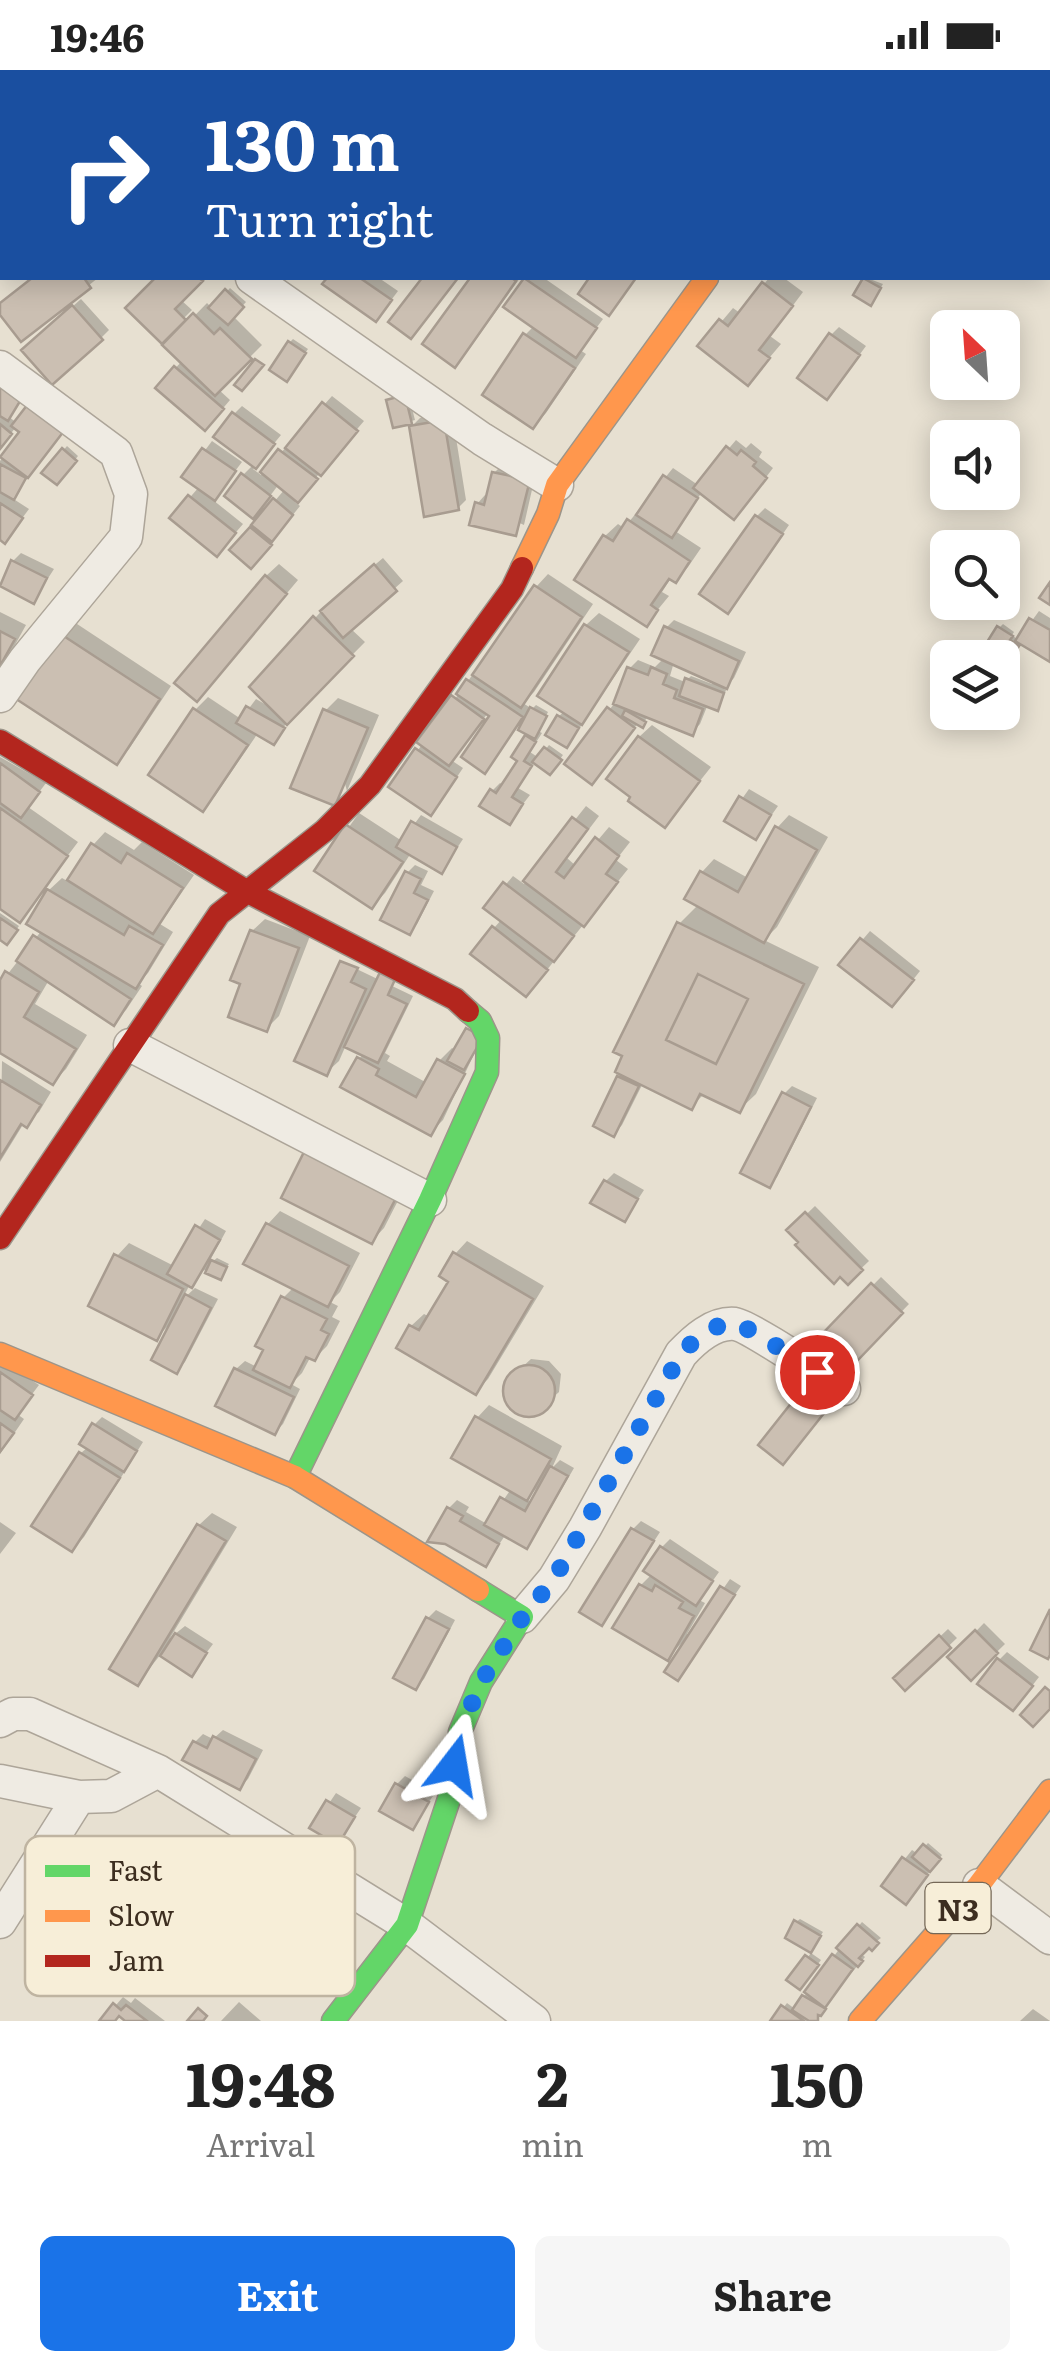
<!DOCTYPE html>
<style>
:root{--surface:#fff;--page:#f6f6f6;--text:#222;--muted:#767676;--accent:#1a73e8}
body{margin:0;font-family:Literata,serif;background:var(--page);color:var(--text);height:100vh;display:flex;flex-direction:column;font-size:38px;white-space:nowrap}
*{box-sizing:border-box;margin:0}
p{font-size:32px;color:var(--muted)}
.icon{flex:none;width:55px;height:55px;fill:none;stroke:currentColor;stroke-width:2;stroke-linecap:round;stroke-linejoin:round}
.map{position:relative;height:1951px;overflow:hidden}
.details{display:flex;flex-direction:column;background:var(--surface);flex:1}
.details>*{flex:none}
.banner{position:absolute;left:0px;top:0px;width:1050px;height:210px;box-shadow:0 5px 25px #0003;background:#1a4fa0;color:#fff;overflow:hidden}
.needle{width:65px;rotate:335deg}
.buttons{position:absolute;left:930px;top:240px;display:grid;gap:20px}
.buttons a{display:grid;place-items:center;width:90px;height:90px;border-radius:15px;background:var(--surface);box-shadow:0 5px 25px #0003;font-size:50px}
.pin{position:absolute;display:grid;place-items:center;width:85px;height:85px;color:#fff;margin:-42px;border:5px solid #fff;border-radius:50%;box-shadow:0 2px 10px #0007}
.me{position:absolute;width:110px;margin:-55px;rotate:14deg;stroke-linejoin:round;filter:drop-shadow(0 0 8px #0008)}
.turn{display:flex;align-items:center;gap:35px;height:210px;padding:0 40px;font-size:45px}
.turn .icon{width:130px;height:130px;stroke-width:2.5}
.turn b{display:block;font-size:70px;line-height:85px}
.eta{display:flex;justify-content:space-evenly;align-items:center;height:170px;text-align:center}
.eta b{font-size:60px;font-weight:700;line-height:70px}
.primary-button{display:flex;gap:20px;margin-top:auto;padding:20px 40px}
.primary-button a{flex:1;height:115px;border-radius:15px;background:var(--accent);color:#fff;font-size:40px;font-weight:700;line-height:115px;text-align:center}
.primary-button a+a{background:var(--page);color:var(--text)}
.status{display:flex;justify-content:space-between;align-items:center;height:70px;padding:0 50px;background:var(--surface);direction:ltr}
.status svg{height:28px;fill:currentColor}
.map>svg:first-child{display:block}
.shadow{fill:#0003;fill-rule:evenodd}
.building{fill:#cbbfb2;stroke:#a89c90;stroke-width:2.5;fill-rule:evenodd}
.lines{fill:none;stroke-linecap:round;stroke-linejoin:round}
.street-casing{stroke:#ada599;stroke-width:35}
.fast-casing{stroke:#9c958a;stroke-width:25}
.slow-casing{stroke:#9c958a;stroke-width:25}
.jam-casing{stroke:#9c958a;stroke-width:25}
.street{stroke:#efebe3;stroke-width:32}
.fast{stroke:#63d668;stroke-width:22}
.slow{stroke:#ff974d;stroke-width:22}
.jam{stroke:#b3261e;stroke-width:22}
.route{stroke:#1a73e8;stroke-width:18;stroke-dasharray:0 32.4}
.labels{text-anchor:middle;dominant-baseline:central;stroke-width:9;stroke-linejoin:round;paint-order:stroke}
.shield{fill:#f7eed8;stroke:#756857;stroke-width:2.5}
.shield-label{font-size:30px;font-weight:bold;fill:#3d2e20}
.key{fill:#f7eed8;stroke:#bfb4a1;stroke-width:2.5}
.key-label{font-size:28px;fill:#3d2e20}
</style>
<div class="status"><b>19:46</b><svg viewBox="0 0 49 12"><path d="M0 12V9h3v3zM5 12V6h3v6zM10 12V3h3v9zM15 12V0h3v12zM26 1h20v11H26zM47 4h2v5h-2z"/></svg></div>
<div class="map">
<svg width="1050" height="1951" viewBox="0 0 1050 1951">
<rect width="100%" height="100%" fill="#e7e0d1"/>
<!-- shadow -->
<path class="shadow" d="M178,0h56l2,2h-57z
M314,0h130v2h-130z
M532,0h87v2h-86z
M639,0h70l-5,2z
M745,0h41l3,2h-46z
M2,80v117l-2,3v-118z
M32,208h66l-77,61 -21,-28v-6z
M158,208h44l-21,22 11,10 -30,30 -34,-32z
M330,208h49l19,13 -15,20 -57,-28z
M473,208h47l-53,74 -12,12 -29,-20z
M527,208h17l59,41 -23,31 6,4 -40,59 -13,13 -8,-91 10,-10 -28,-19z
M769,208h15l19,14 -33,44 11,8 -33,39 -47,-37 32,-38 7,5z
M867,208l16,6 -9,15 -9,-20z
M230,218l16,14 -13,14 29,29 -44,44 12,11 -17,20 -55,-33 24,-26 -16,-16 41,-42 5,5z
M81,229l28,31 -8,8 -68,4z
M839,257l27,19 -31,42 -4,-53z
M293,269l15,10 -18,26v-33z
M0,296l31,19 -22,32 8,6 24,-30 33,25 -62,80 17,11 -24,32 -5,-4v-76l22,-29 -6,-5 -16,20z
M408,323l7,27 -20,5 -6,-25z
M332,326l32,25 -69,81 5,4 -41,51 -26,-7 52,-61 -6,-5 -18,24 -18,-33 11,-11 -20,-50 8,-8 39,29 -28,34 8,6z
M452,343l14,87 -8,8 -47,-81 9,-9z
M736,370l10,8 5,-5 11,9 -3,5 14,11 -31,41 -40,-17 -27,39 26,17 -13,19 -13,13 -4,-2 -9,14 7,4 -23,28 -41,-88 13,-12 6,4 49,-60 25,17z
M212,371l30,21 -29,38 30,24 -18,21 -53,-27 27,-31 -14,-10z
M67,376l11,10 -21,26 -12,-10z
M502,395l34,7 -12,53 -47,-21 8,-9 4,1 5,-23z
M765,438l24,17 -53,77 21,-86z
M21,483l33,16 -20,31 -21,-39z
M383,488l20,23 -53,47 15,14 -76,77 -15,23 -16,-9 -43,63 -12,13 -8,-99 13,-13 33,22 15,-20 14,8 -18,-20 75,-82z
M279,494l19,16 -89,106 57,-110z
M548,504l45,30 -59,88 -11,11 9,6 4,-4 12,7 -10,19 4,2 -12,19 9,6 10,-13 14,10 -13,17 -15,-11 -17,27 12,7 -21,27 -17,-31 8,-8 4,2 16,-25 10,-26 -6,-18 -32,47v-48l-4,-2 -37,47 12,8 -25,37 -46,-19 144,-199z
M1039,541l11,7v41l-29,-18 -11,18 -4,3 -4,-2 -3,-32 4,-4 11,8 -2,3 6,5z
M0,542l26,13 -26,47z
M599,543l41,26 -70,103 -11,-26 6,-5 -25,-15 46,-71z
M68,548l103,68 -42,63 -13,13 -103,-68z
M674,550l72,32 -12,26 -10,11 2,1 -5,14 -4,4 -9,-4 -8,20 -8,9 -44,-17 -6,9 -4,-2 -38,50 -32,-10 49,-63 13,-32 8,-8 17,7 9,-9 2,-30zM674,592l40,18 -2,4 -21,-8 -6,6 -15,-6z
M338,628l41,17 -32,76 -22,-80z
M652,655l59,42 -46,58 -26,-88z
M0,687l46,26 -18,24 50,35 -58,77 -20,-14z
M749,719l29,17 -22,31 -29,-17z
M586,736l13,10 -32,42 9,8 33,-39 21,15 -14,18 12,9 -94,117 -40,-58 8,-9 -15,-12 26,-31 11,8z
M359,743l43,28 19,-26 42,24 -21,32 -31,-18 -26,40 -13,13 -54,-36z
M789,745l39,22 -51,90 -13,13 55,27 -63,127 -17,16 -34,-17 -14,14 -48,-24 -21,42 -8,9 5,-57 60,-153 20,-20 -11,-6 14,-26 12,-13 34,19 29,-50z
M105,762l29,18 8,-8 52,33 -34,49 13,8 -25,41 -10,10 4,3 -16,24 -13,12 -64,-42 -14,24 52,31 -21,34 -13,13 -53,-32v-66l42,-54 7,-40 13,-12 7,4 24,-37z
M415,795l13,6 -7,14 13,6 -17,33 -8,8 -2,-59z
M0,843l19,13 -9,13 -10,-2z
M265,849l45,17 -31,80 -13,13 -23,-47 9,-51z
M870,861l50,40 -20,25 -58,-32z
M342,892l71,34 -28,57 5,3 -3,5 40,22 12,-22 13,-13 4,2 28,-17 -41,87 -13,13 -71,-74 5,-6 -18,-8 -7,16 -13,12z
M2,991l49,31 -12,20 -15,11 -24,39z
M792,1016l25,12 -40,79 -8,8 15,-91z
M614,1103l30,17 -19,29 -19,-38z
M406,1115l-22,43 -12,13 -88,-44z
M815,1136l54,55 -21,20 -58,-51z
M280,1141l80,42 -20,39 -10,10 8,4 -6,11 8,4 -13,25 -12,12 -4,-2 -9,17 -11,11 9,5 -17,35 -8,8 -39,-63 9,-8 12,6 26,-69 11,-11 -26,-63z
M205,1149l21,12 -19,35 10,-8 12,6 -9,13 -16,-7 -14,14 -8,16 13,-12 23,11 -33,63 -8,8 -5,-48 -16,16 -39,-82 12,-13 45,23z
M467,1171l77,45 -56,93 -13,13 -76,-45 12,-21 13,-12 6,3 21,-36 4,-27z
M881,1207l28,27 -52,54 -29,-27z
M531,1289l18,2 12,13 -2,18 -23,21 -18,-2 -11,-13 1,-18z
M0,1290l39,25 -22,29 7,5 -24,35z
M810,1316l21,17 -40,50 11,-59z
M489,1335l73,41 -10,22 8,-8 14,8 -40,69 -8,9 -20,-12 -20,30 -37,-56 8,-8 12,7 -3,5 21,12 24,-35 -34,-71zM540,1415l-8,18 -6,-4z
M102,1347l41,25 -59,95 -12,12 9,-96 7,-6 6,-22z
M212,1443l25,14 -67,111 15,-12 28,18 -22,29 -30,-19 -23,29 -25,-15 86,-143z
M641,1451l19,11 -59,91 32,-94z
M0,1452l16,11 -16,21z
M670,1469l49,33 -20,28 6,3 -18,31 3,2 40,-57 11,7 -63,92 7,-38 -18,18 -26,-73 11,-11 10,-27z
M436,1540l19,10 -31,59 -8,8 12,-69z
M984,1553l21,21 -34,33 -20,-20z
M948,1559l9,9 -52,50 -9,-10z
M1007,1582l32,25 -18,23 -22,-40z
M223,1660l40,20 -15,29 -8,8 -45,-45 8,-8 10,5z
M405,1706l30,17 -23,34 -15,-43z
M336,1723l25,15 -23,34 -25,-15z
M928,1773l14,12 -28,38 -30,-8 28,-35 6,4z
M800,1849l23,13 -9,14 -18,-24z
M862,1852l19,16 -21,15 5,4 -40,47 -7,15 -45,2 14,-18 8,6 45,-61z
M811,1883l10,7 -18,24 -13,-4z
M123,1927l8,6 4,-5 30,23h-36l-9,-7 -6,7h-12z
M239,1932l22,19h-40z
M1033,1939l17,12h-30z"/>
<!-- building -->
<path class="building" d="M175,0h38l2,2h-39z
M311,0h118l1,2h-119z
M530,0h41l1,2h-42z
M636,0h79l-5,2z
M0,81l2,3v93l-2,-3z
M32,208h52l7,10 -70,54 -21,-27v-12z
M155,208h44l4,3 -28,28 11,11 -24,24 -37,-36z
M327,208h33l32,22 -16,22 -54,-38z
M422,208h36l-47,61 -23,-17z
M470,208h42l4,3 -61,87 -33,-24z
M524,208l73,50 -21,30 -73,-51z
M589,208h47l-27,38 -31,-22z
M863,208l18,10 -10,18 -18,-11z
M762,212l31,24 -34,44 11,8 -22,28 -51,-40 22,-27 9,7z
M225,219l19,18 -16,18 -20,-17z
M72,235l31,35 -51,45 -31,-35z
M193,243l21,21 6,-6 32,31 -37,37 -53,-51z
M523,263l52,35 -42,61 -51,-34z
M829,263l31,22 -33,45 -30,-22z
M288,271l18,12 -19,29 -18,-12z
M255,289l9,6 -22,26 -8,-6z
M174,296l50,43 -19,22 -50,-43z
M0,308l25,15 -17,28 -8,-5z
M405,325l7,29 -19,4 -7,-28z
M31,330l36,27 -39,51 -28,-21 19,-25 -8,-6z
M322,332l36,29 -37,45 -36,-28z
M232,342l43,32 -19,25 -43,-32z
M444,350l15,90 -35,7 -15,-91z
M0,354l12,10 -12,15z
M726,376l11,9 4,-5 15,12 -3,4 14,12 -33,42 -41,-32z
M62,378l15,13 -20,24 -16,-12z
M202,378l34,23 -21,30 -34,-24z
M278,379l40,30 -20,24 -38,-31z
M0,394l26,14 -12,22 -14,-8z
M492,402l38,8 -14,56 -47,-11 6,-23 9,3z
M241,403l30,23 -18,23 -29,-23z
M663,405l35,23 -26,40 -36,-23z
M188,425l48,38 -19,24 -48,-39z
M273,428l20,17 -21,27 -21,-17z
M0,433l23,15 -18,26 -5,-4z
M755,445l28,19 -55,80 -29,-20z
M627,449l63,42 -14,22 -7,-4 -18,26 7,5 -11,17 -73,-47 29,-45 10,6z
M250,457l22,18 -21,24 -22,-19z
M11,490l36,18 -13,26 -34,-18z
M374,494l23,27 -54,47 -23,-27z
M265,505l22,19 -90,108 -23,-19z
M1050,512v23l-11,-7z
M534,515l48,32 -61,91 -49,-33z
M313,546l41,40 -67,69 -38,-38z
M1029,548l21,12v32l-35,-21z
M584,554l45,28 -47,73 -45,-29z
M664,556l75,35 -12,28 -76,-34z
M997,556l16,10 -3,4 9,6 -12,19 -5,-7h-7l-13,-8z
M53,559l107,70 -43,66 -107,-70z
M0,561l15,8 -15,27z
M627,597l21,8 3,-8 16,7 -4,10 14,6 -3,8 29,11 -10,27 -80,-32z
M685,608l39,15 -6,18 -39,-15z
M466,609l57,38 -38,57 -24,-17 28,-41 -33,-22z
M451,625l33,24 -35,47 -33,-24z
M246,636l39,22 -11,17 -38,-22z
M530,637l17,9 -12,23 -17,-9z
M607,637l28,21 -43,57 -28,-21z
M193,638l55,37 -45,67 -55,-37z
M323,639l45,19 -33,78 -45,-18z
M625,640l21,12 -3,6 -21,-12z
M557,645l22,13 -12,20 -22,-13z
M525,665l11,7 -12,19 8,5 -20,31 11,7 -13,21 -31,-19 11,-17 6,4 21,-32 -6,-4z
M638,666l62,45 -35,47 -37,-27 2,-4 -24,-18z
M544,677l18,13 -12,15 -18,-13z
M415,678l42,29 -26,39 -43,-29z
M0,693l40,29 -19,26 -21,-15z
M739,726l32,19 -15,25 -32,-19z
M0,738l68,48 -48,67 -20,-14z
M572,747l16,12 -32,43 8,6 31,-41 24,19 -13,18 12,8 -34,45 -61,-46z
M411,751l46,26 -15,27 -46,-27z
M345,754l58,38 -31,47 -58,-38z
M775,756l42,24 -53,93 -80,-44 16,-28 38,21z
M91,773l30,20 6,-10 56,35 -30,46 -86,-54z
M405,801l16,8 -7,14 14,7 -18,35 -30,-15z
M503,812l71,54 -20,26 -71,-54z
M47,819l77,46 5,-9 34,19 -27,44 -110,-65z
M0,848l18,12 -11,15 -7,-5z
M677,852l127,62 -64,129 -40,-19 -8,16 -77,-38 7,-16 -9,-4zM698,904l50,25 -32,65 -50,-24z
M492,856l56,44 -22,27 -56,-43z
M250,860l49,18 -32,84 -39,-15 12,-33 -10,-4z
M33,865l98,64 -17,27 -98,-65z
M860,868l54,42 -22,27 -54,-42z
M340,891l18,7 -7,14 15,7 -39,87 -33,-15z
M382,898l15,7 -9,20 19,9 -29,59 -34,-16z
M5,901l34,21 -15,25 52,32 -23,36 -53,-32v-73z
M698,904l50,25 -32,65 -50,-24z
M466,958l17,9 -19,33 -17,-9z
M357,987l22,12 -3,6 40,22 21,-38 28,15 -34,62 -91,-49z
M617,1006l22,10 -25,51 -21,-11z
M0,1010l41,25 -14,23 -6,-4 -21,34z
M782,1022l29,15 -41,81 -30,-15z
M304,1082l92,46 -24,46 -91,-46z
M604,1110l34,19 -13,23 -35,-19z
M805,1142l58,58 -15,15 -8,-8 -6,7 -39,-39 3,-3 -12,-12z
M266,1153l83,43 -21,41 -85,-43z
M195,1155l25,15 -28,48 -25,-14z
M453,1182l80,47 -57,96 -80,-47 13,-23 10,5 29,-48 -9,-6z
M114,1184l69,35 -26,52 -69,-35z
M211,1190l16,7 -6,13 -16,-7z
M871,1213l32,30 -46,48 -32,-30z
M185,1224l26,14 -34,66 -26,-14z
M281,1226l46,23 -6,11 8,4 -14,27 -9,-4 -16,31 -37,-18 10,-20 -8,-4z
M503 1321a26 26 0 1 1 52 0a26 26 0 1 1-52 0Z
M234,1298l60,29 -19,38 -60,-29z
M0,1302l33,23 -18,25 -15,-10z
M800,1322l25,20 -42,53 -25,-20z
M475,1346l76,43 -24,42 -76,-43z
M0,1353l14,10 -14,19z
M92,1353l45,28 -13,21 -45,-28z
M79,1382l41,26 -48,74 -41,-26z
M550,1396l18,10 -41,73 -43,-24 16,-28 25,14z
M447,1437l16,9 -3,5 39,23 -13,23 -41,-23 -18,-2z
M197,1454l29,17 -88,145 -29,-17z
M631,1458l23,13 -52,85 -23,-14z
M660,1476l53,35 -17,25 -53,-35z
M639,1514l13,7 3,-6 28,17 -4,6 15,8 -26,45 -56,-33z
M720,1516l15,9 -57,86 -14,-9z
M1050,1539v46l-2,4 -18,-9z
M426,1547l23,12 -33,61 -23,-12z
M975,1560l23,23 -27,28 -24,-24z
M175,1563l32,20 -15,24 -32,-21z
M939,1565l12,13 -46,43 -12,-13z
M997,1588l36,28 -20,25 -36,-27z
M1045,1617l5,4v18l-17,18 -13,-12z
M213,1666l43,23 -16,31 -58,-30 11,-19 14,7z
M395,1713l34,19 -16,28 -34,-19z
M326,1730l29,17 -17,28 -29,-17z
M923,1774l18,15 -11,13 -18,-15z
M902,1787l26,18 -22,30 -25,-19z
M794,1850l27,16 -10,17 -26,-15z
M857,1854l22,19 -7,8 -3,-3 -10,10 4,3 -5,6 -22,-19z
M832,1884l21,15 -28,39 -21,-16z
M805,1885l14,10 -19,25 -14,-10z
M802,1925l24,14 -5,7 -3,-1v6h-9l-17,-11z
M113,1933l8,7 5,-5 21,16h-22l-6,-5 -4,5h-16z
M781,1935l23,16h-34z
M198,1938l9,8 -4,5h-16z"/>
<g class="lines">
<defs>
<path id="street" d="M30,2l15,-2
M0,7h2
M252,208l230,161 75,46
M0,297l116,86 15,41 -5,43 -101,123 -25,36
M130,975l300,155
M522,1547l32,-38 31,-51 96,-174c13,-14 32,-32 54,-30 14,2 91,54 109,65
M0,1651l13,-7h17l128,57 249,154 127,96
M0,1711l79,16 32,-1 47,-25
M979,1815l71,53
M0,1852l79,-125"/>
<path id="fast" d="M295,1407l135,-277 57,-128 1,-34 -8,-17 -12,-10
M333,1951l74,-96 42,-126 11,-67 21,-50 41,-65 -44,-27"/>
<path id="slow" d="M522,498l26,-54 9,-29 150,-207
M0,1284l295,123 183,113
M860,1951l119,-136 71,-94"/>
<path id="jam" d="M0,671l246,150 209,108 13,12
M0,1168l219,-324 105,-83 46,-46 142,-196 10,-21"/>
</defs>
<!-- street casing -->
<use href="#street" class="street-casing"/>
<!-- fast casing -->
<use href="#fast" class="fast-casing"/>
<!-- slow casing -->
<use href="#slow" class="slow-casing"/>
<!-- jam casing -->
<use href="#jam" class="jam-casing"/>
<!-- street -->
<use href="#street" class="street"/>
<!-- fast -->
<use href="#fast" class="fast"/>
<!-- slow -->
<use href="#slow" class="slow"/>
<!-- jam -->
<use href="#jam" class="jam"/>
</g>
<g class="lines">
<!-- route -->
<path class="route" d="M454,1695l6,-33 21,-50 41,-64 32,-39 127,-225c13,-14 32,-32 54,-30 14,2 66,39 82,48"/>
</g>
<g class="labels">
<!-- shield labels -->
<rect class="shield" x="925.5" y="1813" width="65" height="50" rx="8"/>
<g class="shield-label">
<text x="958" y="1838">N3</text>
</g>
</g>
<!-- legend -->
<rect x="25" y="1766" width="330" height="160" rx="15" class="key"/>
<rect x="45" y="1795" width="45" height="12" fill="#63d668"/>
<rect x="45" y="1840" width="45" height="12" fill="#ff974d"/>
<rect x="45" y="1885" width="45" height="12" fill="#b3261e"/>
<g class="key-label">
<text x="108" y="1811">Fast</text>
<text x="108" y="1856">Slow</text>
<text x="108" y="1901">Jam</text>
</g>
</svg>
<div class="buttons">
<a><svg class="needle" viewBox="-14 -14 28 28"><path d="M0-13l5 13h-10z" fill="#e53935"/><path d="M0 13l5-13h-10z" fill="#767676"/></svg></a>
<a><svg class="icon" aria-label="sound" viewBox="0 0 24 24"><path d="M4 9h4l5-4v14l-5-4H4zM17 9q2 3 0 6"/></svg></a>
<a><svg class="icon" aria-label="search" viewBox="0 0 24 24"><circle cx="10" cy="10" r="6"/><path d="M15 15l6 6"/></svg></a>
<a><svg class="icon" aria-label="layers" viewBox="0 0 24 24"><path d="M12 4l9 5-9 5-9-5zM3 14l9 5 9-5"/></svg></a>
</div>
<div class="pin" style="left:817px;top:1302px;background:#d93025"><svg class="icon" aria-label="arrive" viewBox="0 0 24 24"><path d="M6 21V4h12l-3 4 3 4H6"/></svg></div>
<svg class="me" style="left:454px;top:1695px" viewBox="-20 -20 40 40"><path d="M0-17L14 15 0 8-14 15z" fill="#1a73e8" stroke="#fff" stroke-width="4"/></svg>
<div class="banner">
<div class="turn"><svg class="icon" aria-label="right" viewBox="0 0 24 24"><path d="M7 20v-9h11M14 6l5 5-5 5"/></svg><div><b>130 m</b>Turn right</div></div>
</div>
</div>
<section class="details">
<div class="eta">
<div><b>19:48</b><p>Arrival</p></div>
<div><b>2</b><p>min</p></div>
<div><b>150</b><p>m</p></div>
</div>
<div class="primary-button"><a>Exit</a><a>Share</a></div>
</section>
